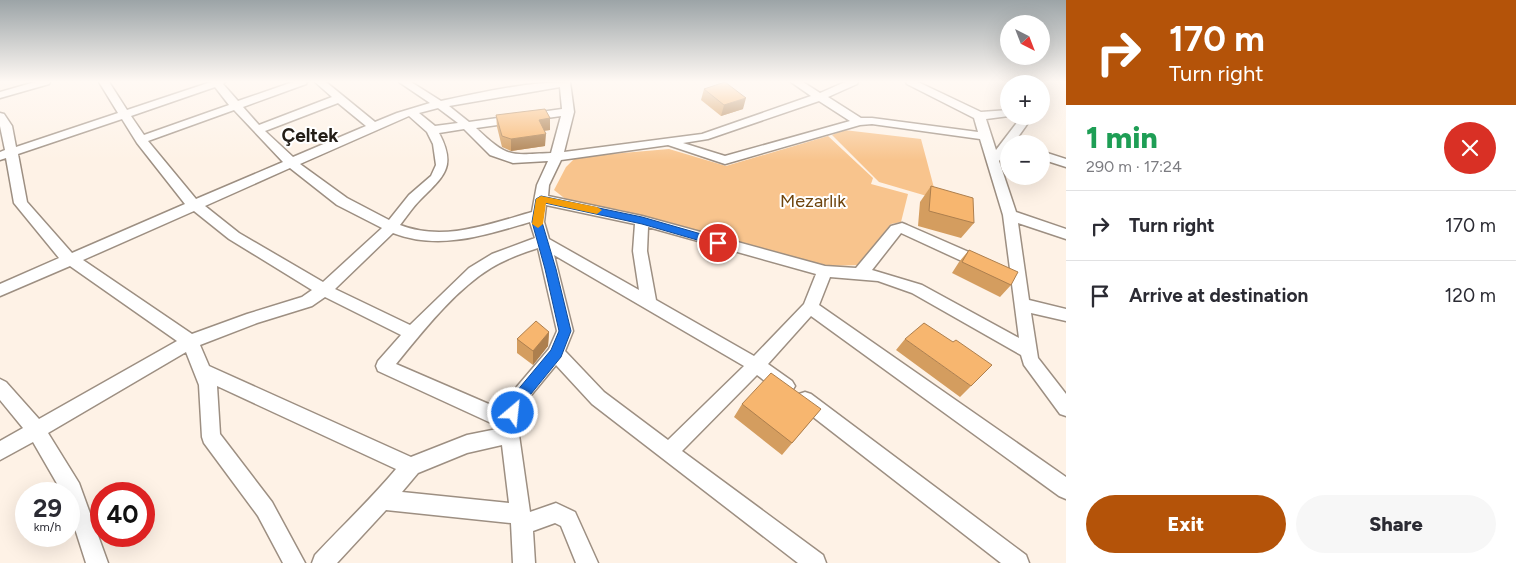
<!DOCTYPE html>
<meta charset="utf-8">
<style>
:root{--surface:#fff;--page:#f7f7f7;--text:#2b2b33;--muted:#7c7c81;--line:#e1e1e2;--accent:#b45309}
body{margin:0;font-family:Figtree,sans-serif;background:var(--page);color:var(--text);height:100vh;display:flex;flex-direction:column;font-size:19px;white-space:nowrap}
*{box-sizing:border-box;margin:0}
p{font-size:16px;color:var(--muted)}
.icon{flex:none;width:28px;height:28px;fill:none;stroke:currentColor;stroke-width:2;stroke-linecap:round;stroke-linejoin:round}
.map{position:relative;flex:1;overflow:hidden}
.side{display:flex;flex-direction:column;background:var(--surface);width:450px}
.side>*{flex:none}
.top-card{background:#b45309;color:#fff;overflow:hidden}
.needle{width:32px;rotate:138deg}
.controls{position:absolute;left:1000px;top:15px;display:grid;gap:10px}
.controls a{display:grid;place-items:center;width:50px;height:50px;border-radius:50%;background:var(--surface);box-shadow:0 5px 20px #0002;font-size:25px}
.speed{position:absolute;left:15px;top:482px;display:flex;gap:10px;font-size:25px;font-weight:700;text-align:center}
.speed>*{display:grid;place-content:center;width:65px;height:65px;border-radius:50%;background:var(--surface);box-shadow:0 5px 20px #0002;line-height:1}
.speed small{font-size:12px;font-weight:400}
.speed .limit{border:8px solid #d22;background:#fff;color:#111}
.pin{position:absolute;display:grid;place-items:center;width:42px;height:42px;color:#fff;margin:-21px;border:2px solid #fff;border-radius:50%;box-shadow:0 1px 5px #0007}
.me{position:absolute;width:55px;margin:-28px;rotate:28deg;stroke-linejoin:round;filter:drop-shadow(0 0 4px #0008)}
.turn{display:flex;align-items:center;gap:18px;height:105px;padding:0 20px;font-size:22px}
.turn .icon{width:65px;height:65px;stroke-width:2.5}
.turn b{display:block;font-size:35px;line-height:42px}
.round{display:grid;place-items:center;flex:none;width:52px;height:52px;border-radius:26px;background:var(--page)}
.head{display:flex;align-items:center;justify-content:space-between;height:85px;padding:0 20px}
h1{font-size:30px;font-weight:800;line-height:38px;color:#1e9e55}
.button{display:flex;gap:10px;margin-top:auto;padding:10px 20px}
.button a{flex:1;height:58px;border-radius:30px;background:var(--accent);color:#fff;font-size:20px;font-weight:800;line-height:58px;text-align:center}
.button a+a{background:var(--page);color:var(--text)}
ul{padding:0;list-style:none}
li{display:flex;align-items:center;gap:15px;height:70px;padding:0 20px;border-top:1px solid var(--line)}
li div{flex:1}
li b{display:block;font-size:19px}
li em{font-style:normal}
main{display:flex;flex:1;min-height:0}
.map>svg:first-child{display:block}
.green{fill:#f8c48d}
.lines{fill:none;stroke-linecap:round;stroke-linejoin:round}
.minor-casing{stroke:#9d8f82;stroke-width:3}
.minor{fill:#fff;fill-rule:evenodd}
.wall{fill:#d49d5f}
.shaded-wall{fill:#ad7f4e}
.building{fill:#f7b66f;stroke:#ad7f4e}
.route{fill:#1a73e8;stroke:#114b97}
.slow{fill:#f59e0b}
.labels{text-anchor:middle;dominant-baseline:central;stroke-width:4;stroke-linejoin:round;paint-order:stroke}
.park-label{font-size:18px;fill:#6e440c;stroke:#fff}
.far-district-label{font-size:19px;font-weight:bold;fill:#231e18;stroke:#fff}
</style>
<main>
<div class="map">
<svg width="1066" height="563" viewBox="0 0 1066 563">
<rect width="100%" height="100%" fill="#fef2e6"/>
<!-- green -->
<path class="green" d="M844,130l77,9 16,60 -58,-17 -47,-47z
M828,136l45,42 -2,6 37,10 -7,28 -10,2 -32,41 -29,1 -67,-16 -142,-40 -53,-9 -14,-11 12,-23 10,-10 93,-8 57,17z"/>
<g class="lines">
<defs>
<path id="minor" d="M35,82h15l-1,2 -49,14v-6z
M99,82h10l18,28 84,-28h14l-2,2 15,17 55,-19h14l-1,2 -63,23 16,18 73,-28 -17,-15h11l49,40 22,-9 33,-10 -31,-21h12l30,19c42,-9 86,-19 129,-19l4,30 -10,40 138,-18 109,-38 -20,-14h12l17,11 25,-11h13l-1,2 -29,13 33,21h11l106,14 -4,-14 -67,-34 -1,-2h12l63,30 28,-2v6l-23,3 10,31 26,-34h11l-20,28h-4v5l-10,12 17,51 50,17v10l-48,-16 11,77 37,9v12l-35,-8 7,45 28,36v22l-6,-2 -36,-49 -3,-10 -109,-62 -34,-12 -48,-4 -11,28 247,172v22l-7,-3 -248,-180 -43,48 24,17 3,5 -3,5c-13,5 -25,-9 -35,-16l-75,76 141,104 3,8h-28l-206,-159 -36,-39 -33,40 -4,30 11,77 26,-9 19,9 23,51h-22l-15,-37 -6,-3 -22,8 2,32h-22l-2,-40 -125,-13 -49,53h-25l3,-8c27,-29 56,-56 81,-86l-179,-83 3,48 52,68 33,61h-22l-25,-47 -54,-73 -2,-6 -3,-52 -13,-33 -138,81 31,50 29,80h-22l-17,-53v-16h-6l-30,-52 -33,18v-19l23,-13 -23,-28v-21l6,3 33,37 138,-78 -107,-75 -70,30v-12l59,-26 -45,-55 -8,-45 -6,2v-8l5,-2 -5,-24v-13l4,1 8,12 4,21 102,-34zM215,87l14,18 -85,30 -13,-19zM560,87l2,22 -93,13 -20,-16zM819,101l31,20 -125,35 -42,-13 25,-4zM338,103l28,23 -73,31 -28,-26zM438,108l20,15 -23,3 -16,-13zM234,110l49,52 -87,37 -48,-58zM409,116l18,16 6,12 3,21 -5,11 -22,19 -20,25 -42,-22 -47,-34zM561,116l-10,37c-43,2 -43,5 -75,-25zM122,119l15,24 48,61 -113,49 -45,-51 -9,-48zM872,124l108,15 23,76 16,123 -97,-53 -50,-15 29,-37 76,35 5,1 5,-1 2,-4 -2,-4 -80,-35 -5,-2 -11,3 -35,42 -31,-2 -183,-50 -94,-20 1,-11 12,-25 107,-15 57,19 135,-39zM464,129l26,26 23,8 35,-2 -11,24 -5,27c-43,12 -88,30 -132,13 7,-9 13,-18 20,-25 24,-24 37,-33 19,-67zM290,168l47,37 45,23 -59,54 -84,-49 -34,-27zM546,205l89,19 -2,27 6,39 -90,-51 -5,-17zM194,211l35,28 83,51 -10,7 -55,17 -55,20 -109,-74zM530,222l5,16 -43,16 -23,14 -59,57 -75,-36 58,-56c47,18 92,2 137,-11zM648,227l168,47 -12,30 -50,52 -98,-56 -9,-49zM538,248l19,83 -8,18 -40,47 -4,15 -109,-47c27,-33 59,-74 95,-96 15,-9 31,-15 47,-20zM554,255l190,111 -76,74 -64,-48 -39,-41 8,-20zM325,297l76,38 -23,26 -2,5 2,5 124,57 -35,7 -56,22 -202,-91 -9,-21 57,-22 55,-17zM502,445l7,58 -107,-11 16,-19 49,-20z
M1027,82h10v2h-10z
M1041,151l25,8v8l-25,-8z
M805,392l6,2 215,161 3,8h-28l-202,-157 -3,-6 3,-6z"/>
</defs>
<!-- minor casing -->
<use href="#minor" class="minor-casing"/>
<!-- minor -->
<use href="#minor" class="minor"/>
</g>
<!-- wall -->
<path class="wall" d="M704,89l39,20 -22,7 -20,-16z
M496,115l54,15 -6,1 1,15 -34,5 -9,-4 -5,-20z
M931,186l43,37 -13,15 -43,-12 2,-24z
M969,250l42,35 -11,12 -48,-24 7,-11z
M549,332l-1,14 -15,19 -16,-12v-14z
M905,339l66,47 -11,11 -64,-47z
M742,404l79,5 -11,13 -28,33 -48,-38z"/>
<!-- shaded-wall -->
<path class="shaded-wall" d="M746,98l-3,11 -22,7 3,-11z
M550,118v12l-11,1v-11z
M546,134l-1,12 -34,5v-12z
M549,332l-1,14 -15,19v-14z"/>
<!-- building -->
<path class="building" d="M725,82l21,16 -22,7 -20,-16z
M545,109l5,9 -11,2 7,14 -35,5 -9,-3 -6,-21z
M931,186l42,12 1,25 -45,-12z
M969,250l49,22 -7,13 -49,-23z
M536,321l13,11 -16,19 -16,-12z
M924,323l29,19 3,-2 36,25 -21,21 -66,-47z
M771,373l50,36 -29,34 -50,-39z"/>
<!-- sky -->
<linearGradient id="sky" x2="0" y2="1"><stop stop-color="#9ca4a7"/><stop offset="0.51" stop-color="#fff9f4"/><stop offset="1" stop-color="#fff9f4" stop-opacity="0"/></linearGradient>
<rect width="1066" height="160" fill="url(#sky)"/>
<!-- route -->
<path class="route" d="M541,196l101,21 80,23 1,3 -5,3 -76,-22 -97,-21 -3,19 14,47 15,62 -10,26 -39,48 -4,12 -5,2 -5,-2 -2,-4 5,-15 40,-48 8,-19 -14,-62 -13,-47 4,-23z"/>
<!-- slow -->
<path class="slow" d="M541,196l56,11 5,3 -5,4 -51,-11 -3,21 -5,4 -6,-4 4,-25z"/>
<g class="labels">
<!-- park labels -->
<g class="park-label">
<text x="813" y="201">Mezarlık</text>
</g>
<!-- far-district labels -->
<g class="far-district-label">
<text x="310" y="135">Çeltek</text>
</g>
</g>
</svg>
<div class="controls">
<a><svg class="needle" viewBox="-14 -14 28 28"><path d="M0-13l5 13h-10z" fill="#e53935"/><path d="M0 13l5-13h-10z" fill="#7c7c81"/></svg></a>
<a>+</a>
<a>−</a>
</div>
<div class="speed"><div>29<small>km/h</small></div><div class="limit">40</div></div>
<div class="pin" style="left:718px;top:243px;background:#d93025"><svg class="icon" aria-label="arrive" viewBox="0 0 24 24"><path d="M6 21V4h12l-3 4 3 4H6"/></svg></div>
<svg class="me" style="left:513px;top:413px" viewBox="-20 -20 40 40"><circle r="17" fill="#1a73e8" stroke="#fff" stroke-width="3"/><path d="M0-11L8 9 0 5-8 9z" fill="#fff"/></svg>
</div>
<section class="side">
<div class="top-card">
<div class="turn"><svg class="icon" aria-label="right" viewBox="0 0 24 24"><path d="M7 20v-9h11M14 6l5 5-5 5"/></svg><div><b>170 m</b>Turn right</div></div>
</div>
<div class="head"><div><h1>1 min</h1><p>290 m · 17:24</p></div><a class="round" style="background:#d93025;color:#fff"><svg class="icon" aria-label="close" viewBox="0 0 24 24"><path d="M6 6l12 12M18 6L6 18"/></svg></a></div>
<ul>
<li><svg class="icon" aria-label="right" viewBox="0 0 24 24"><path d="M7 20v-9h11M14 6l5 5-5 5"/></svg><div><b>Turn right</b></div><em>170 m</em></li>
<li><svg class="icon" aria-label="arrive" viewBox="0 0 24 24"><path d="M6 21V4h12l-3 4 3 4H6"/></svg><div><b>Arrive at destination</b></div><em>120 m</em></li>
</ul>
<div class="button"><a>Exit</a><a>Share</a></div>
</section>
</main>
